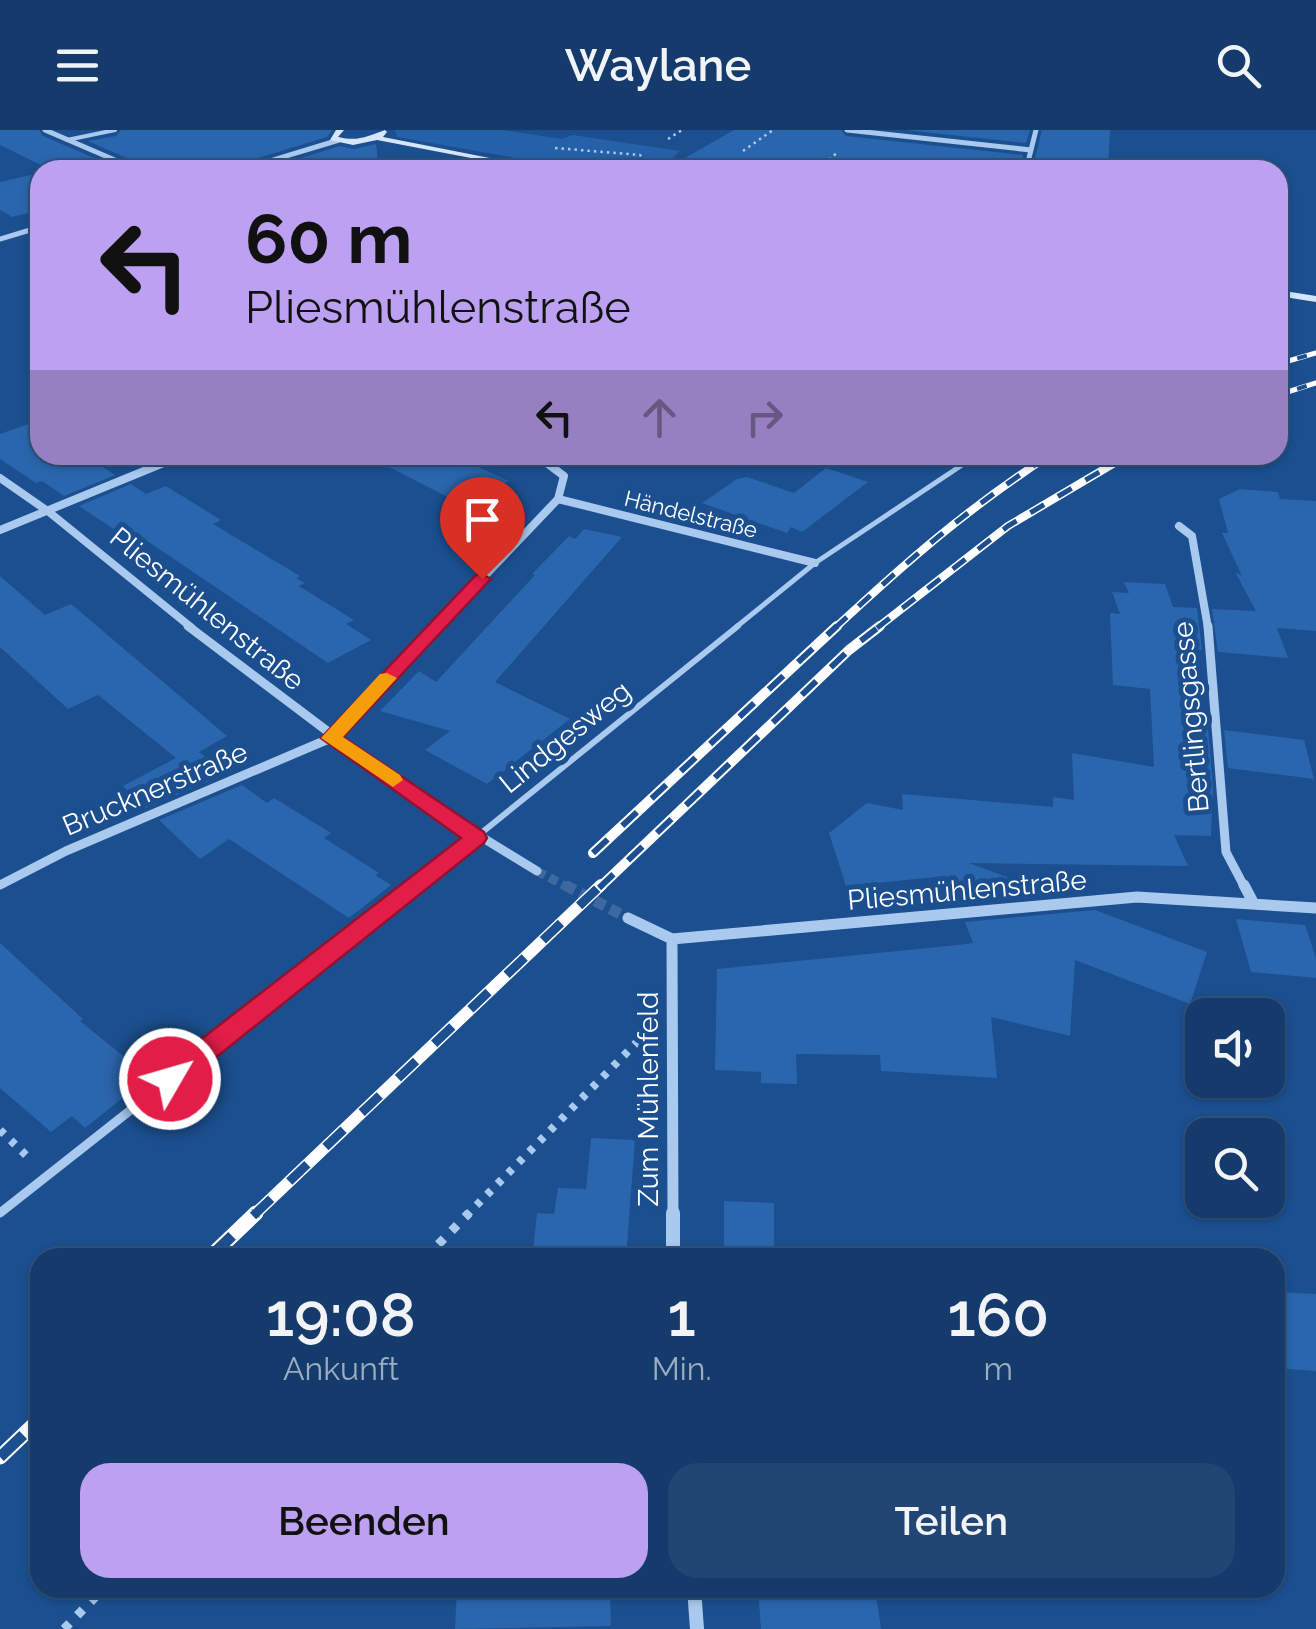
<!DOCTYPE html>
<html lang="de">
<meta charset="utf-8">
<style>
:root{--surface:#143b6b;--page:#214673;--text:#f1f3f6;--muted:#9dadc1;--line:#33557e;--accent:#bca0f2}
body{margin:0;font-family:Raleway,sans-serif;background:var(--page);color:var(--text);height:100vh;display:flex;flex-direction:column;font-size:38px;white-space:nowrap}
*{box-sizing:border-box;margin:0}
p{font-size:32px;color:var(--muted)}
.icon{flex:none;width:55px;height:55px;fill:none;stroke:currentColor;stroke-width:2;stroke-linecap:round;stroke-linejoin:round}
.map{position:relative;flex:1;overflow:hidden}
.drawer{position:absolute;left:30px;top:1118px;width:1255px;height:350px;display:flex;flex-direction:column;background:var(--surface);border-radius:30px;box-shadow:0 2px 8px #0004,0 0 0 2px var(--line)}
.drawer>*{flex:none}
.banner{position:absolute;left:30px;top:30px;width:1258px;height:305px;border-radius:30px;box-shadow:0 2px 8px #0004,0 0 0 2px var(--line);background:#bca0f2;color:#111;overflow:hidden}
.buttons{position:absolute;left:1185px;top:868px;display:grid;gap:20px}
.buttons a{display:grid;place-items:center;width:100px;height:100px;border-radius:20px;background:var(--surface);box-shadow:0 2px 8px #0004,0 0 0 2px var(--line);font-size:50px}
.pin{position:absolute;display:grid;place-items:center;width:85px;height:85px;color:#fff;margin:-102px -42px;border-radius:50% 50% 50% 0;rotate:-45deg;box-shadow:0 0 10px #0007}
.pin .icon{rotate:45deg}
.me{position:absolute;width:110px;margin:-55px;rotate:52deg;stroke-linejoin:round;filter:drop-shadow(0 0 8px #0008)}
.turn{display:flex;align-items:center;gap:35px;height:210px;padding:0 50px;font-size:45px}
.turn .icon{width:130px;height:130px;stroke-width:2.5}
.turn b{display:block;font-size:70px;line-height:85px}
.lanes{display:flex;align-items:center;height:95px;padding:0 50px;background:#0003;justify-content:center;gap:50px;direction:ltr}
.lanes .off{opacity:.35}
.eta{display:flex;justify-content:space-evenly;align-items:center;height:170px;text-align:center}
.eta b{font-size:60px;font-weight:600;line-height:70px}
.primary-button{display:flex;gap:20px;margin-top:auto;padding:20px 50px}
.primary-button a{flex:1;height:115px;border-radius:30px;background:var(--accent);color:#111;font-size:40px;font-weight:600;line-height:115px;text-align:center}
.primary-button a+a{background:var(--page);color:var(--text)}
header{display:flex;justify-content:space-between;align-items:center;height:130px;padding:0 50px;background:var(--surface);font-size:45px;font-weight:600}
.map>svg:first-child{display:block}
.green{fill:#2461a8}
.building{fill:#2a66ad}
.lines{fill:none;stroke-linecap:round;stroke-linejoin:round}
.street-tunnel-far1{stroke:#3d69a0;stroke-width:9;stroke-dasharray:9 5;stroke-linecap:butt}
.street-tunnel{stroke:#3d69a0;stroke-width:11;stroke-dasharray:11 6;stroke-linecap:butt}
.path-far2{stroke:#a9c9ee;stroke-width:2.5;stroke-dasharray:2.5 4;stroke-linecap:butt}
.path-far1{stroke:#a9c9ee;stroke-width:8;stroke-dasharray:6 9;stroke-linecap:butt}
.path{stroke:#a9c9ee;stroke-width:9;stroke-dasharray:8 11;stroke-linecap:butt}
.lane-far3{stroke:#a9c9ee;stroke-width:4}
.lane-far2{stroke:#a9c9ee;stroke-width:5}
.lane-far1{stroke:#a9c9ee;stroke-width:6}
.lane{stroke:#a9c9ee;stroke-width:9}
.street-far4{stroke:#a9c9ee;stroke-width:5}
.street-far3{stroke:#a9c9ee;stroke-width:8}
.street-far2{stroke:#a9c9ee;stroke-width:9}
.street-far1{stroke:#a9c9ee;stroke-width:11}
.street{stroke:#a9c9ee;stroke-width:14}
.secondary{fill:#d6e6fa;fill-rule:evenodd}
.rail-far4-casing{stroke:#fff;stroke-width:5}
.rail-far3-casing{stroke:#fff;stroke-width:8}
.rail-far2-casing{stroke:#fff;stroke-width:10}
.rail-far1-casing{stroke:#fff;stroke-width:12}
.rail-casing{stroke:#fff;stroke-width:15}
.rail-far4{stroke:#1b4f8f;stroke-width:4;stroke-dasharray:10;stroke-linecap:butt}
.rail-far3{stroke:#1b4f8f;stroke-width:5;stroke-dasharray:16;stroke-linecap:butt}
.rail-far2{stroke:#1b4f8f;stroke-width:6;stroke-dasharray:20;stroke-linecap:butt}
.rail-far1{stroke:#1b4f8f;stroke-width:9;stroke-dasharray:25;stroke-linecap:butt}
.rail{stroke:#1b4f8f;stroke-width:11;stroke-dasharray:32;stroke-linecap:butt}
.route{fill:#e11d48;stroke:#92132f;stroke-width:2.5}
.slow{fill:#f59e0b}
.labels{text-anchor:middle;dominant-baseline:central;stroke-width:10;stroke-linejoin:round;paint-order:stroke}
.far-street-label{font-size:22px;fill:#fff;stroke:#1b4f8f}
.street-label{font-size:28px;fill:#fff;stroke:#1b4f8f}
</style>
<header><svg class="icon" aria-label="menu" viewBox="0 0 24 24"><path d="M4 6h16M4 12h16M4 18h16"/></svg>Waylane<svg class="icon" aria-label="search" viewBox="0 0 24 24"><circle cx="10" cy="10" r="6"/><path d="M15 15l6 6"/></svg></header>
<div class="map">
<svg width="1316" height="1499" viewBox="0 0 1316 1499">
<rect width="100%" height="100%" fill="#1b4f8f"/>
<!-- green -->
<path class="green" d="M395,0h108l59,9 11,-4 107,16 -19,19h-78l-186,-33z"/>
<!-- building -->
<path class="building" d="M0,0h39l4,6 79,34h-71l-51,-25z
M121,0h211l-5,7 -89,27 -4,6h-90l-4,-6 -52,-23 28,-5z
M734,0h107l5,6 177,19 -3,15h-356z
M905,0h125l-4,13z
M1042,0h68l-2,40h-76z
M376,14l3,26h-117l78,-24 14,3z
M40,43v37l-28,7 -12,-7v-28z
M34,292l6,4v29h45l30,20 -51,21 -22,-15 -6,2 -36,-24v-25z
M366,325h86l57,26 -48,23z
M826,338l42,14 -66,50 -11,-5 -4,6 -85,-30 35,-24 10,-2 47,16z
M131,354l15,10 20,-8 55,34 -8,4 87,52 -4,2 9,5 -6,3 55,34 -8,4 25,16 -43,23 -200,-135 -10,4 -39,-26z
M1240,359l38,3 2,7 36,2v130l-39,-3 11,30 -70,-6 -6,-43 44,2 -21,-39 7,4 -20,-43h6l-9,-34z
M584,399l38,8 -127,145 75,37 -83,65 -62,-34 25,-19 -70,-20 39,-40 17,11 99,-107 -3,-1 37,-38 6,3z
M0,446l45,39 26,-11 156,132 -28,16 28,21 -81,35 -23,-22 53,-28 -78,-63 -30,14 -68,-62z
M1124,452l41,2 8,23 24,1 5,42 -16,-1 12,78 10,1 5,59 -2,49 -37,-1 14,31 -219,-3 86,32 -98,9 -11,-28 -100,10 -17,-53 38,-30 36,7 -1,-16 151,13v-10l21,3 -2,-47 82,14 -4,-78 -37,-4 -3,-72 10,1 -8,-22 17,1z
M1224,600l80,10 10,39 -86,-11z
M242,655l25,18 7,-5 57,35 -7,5 55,35 -4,2 16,10 -42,33 -120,-79 -29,20 -41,-39z
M1095,780l112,42 -17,52 -115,-44 -5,76 -79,-19 6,61 -116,-7 -1,-16 -84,-1 1,30 -36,-1v-11l-46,-2 2,-101 241,-24 15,-2 -8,-21z
M1236,789l69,6 11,33v20l-65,-6z
M0,813l83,76 -3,2 69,56 -64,51 -13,-12 -21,16 -51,-44z
M591,1008l44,2 -9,118h-94l5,-45 17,1 4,-26 28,1z
M724,1071l50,2v55h-50z
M1275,1162l41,2v77l-41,-3z
M457,1458h142v3l11,1 1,34 -156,3z
M758,1458h117l6,41h-120z"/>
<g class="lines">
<!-- street-tunnel-far1 -->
<path class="street-tunnel-far1" d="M537,741l32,17"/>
<!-- street-tunnel -->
<path class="street-tunnel" d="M565,755l63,33"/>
<!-- path-far2 -->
<path class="path-far2" d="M668,9l14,-9
M555,18l85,7 6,7 -5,8
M743,21l30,-21
M824,34l14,-12"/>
<!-- path-far1 -->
<path class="path-far1" d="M0,1000l31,30
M466,1086l179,-182"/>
<!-- path -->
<path class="path" d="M425,1128l44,-45
M64,1499l40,-41"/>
<!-- lane-far3 -->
<path class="lane-far3" d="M67,10l48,-10"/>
<!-- lane-far2 -->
<path class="lane-far2" d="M735,498l80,-65 162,-108"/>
<!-- lane-far1 -->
<path class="lane-far1" d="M413,758l325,-262"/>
<!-- lane -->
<path class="lane" d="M0,1083l416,-328"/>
<!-- street-far4 -->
<path class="street-far4" d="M45,0l93,40
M847,0l184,20
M240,40l99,-30
M1026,40l10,-40
M0,109l40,-12"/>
<!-- street-far3 -->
<path class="street-far3" d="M0,348l49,34 143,116
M558,369l257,64
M1179,396l13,10 16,92
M0,400l183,-75
M435,498l123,-129 6,-23 -28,-21"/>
<!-- street-far2 -->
<path class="street-far2" d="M188,496l220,166 129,79
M1208,496l18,226 19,36
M0,755l66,-34 265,-113 107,-112"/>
<!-- street-far1 -->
<path class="street-far1" d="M1244,755l10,19
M628,788l44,21 465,-42 179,11
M672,809l1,277"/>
<!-- street -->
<path class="street" d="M673,1083v45
M694,1458l3,41"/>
<!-- secondary -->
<path class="secondary" d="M336,0h8l-6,7c20,5 30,-1 47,-7l2,2 -4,5 168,33h-18l-156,-30 -24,5 -23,-5z
M1278,160l38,6v6l-38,-6z"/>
<defs>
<path id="rail-far4" d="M1278,234l38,-11
M1278,265l38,-12"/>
<path id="rail-far3" d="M835,498c70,-65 134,-121 215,-173
M877,498l131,-102 120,-71"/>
<path id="rail-far2" d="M593,723l244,-227
M599,758l250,-238 31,-24"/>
<path id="rail-far1" d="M253,1086l348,-331"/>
<path id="rail" d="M209,1128l47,-45
M0,1327l40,-38"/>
</defs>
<!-- rail-far4 casing -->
<use href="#rail-far4" class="rail-far4-casing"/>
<!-- rail-far3 casing -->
<use href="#rail-far3" class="rail-far3-casing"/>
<!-- rail-far2 casing -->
<use href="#rail-far2" class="rail-far2-casing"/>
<!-- rail-far1 casing -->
<use href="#rail-far1" class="rail-far1-casing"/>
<!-- rail casing -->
<use href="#rail" class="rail-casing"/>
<!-- rail-far4 -->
<use href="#rail-far4" class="rail-far4"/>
<!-- rail-far3 -->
<use href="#rail-far3" class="rail-far3"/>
<!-- rail-far2 -->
<use href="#rail-far2" class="rail-far2"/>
<!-- rail-far1 -->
<use href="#rail-far1" class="rail-far1"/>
<!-- rail -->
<use href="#rail" class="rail"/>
</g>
<!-- route -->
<path class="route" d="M482,444l9,5 -3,3 -145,155 141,95 3,6 -3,5 -305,244 -9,3 -10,-3 -4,-8 4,-8 301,-233 -140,-100 155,-163z"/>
<!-- slow -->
<path class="slow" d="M387,543l10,5 -54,59 57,38 3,5 -10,7 -72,-49 59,-64z"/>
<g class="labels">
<!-- far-street labels -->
<g class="far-street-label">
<text transform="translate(691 384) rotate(14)">Händelstraße</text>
</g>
<!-- street labels -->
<g class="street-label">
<text transform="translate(207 479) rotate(39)">Pliesmühlenstraße</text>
<text transform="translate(1191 587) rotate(-95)">Bertlingsgasse</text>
<text transform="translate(565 607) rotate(-39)">Lindgesweg</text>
<text transform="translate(155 659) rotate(-23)">Brucknerstraße</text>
<text transform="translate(967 760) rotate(-5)">Pliesmühlenstraße</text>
<text transform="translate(648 969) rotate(-90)">Zum Mühlenfeld</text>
</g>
</g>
</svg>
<div class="buttons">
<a><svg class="icon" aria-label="sound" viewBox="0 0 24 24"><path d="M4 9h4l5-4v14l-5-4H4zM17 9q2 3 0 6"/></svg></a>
<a><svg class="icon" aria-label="search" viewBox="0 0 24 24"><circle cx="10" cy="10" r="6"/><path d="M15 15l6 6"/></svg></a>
</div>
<div class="pin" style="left:482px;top:449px;background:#d93025"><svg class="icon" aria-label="arrive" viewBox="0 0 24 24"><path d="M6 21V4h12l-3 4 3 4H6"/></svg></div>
<svg class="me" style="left:170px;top:949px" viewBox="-20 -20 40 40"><circle r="17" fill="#e11d48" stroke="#fff" stroke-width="3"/><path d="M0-11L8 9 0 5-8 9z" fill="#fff"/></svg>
<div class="banner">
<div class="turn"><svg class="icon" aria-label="left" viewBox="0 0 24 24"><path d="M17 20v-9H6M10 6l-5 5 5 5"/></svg><div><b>60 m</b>Pliesmühlenstraße</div></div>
<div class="lanes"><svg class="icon" aria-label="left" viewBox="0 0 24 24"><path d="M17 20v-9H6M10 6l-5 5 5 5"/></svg><svg class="icon off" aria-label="ahead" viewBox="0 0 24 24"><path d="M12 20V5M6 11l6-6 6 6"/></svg><svg class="icon off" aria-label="right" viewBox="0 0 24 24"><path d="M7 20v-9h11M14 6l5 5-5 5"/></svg></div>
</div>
<section class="drawer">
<div class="eta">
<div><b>19:08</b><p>Ankunft</p></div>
<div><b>1</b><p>Min.</p></div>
<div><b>160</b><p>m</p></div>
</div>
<div class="primary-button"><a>Beenden</a><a>Teilen</a></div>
</section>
</div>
